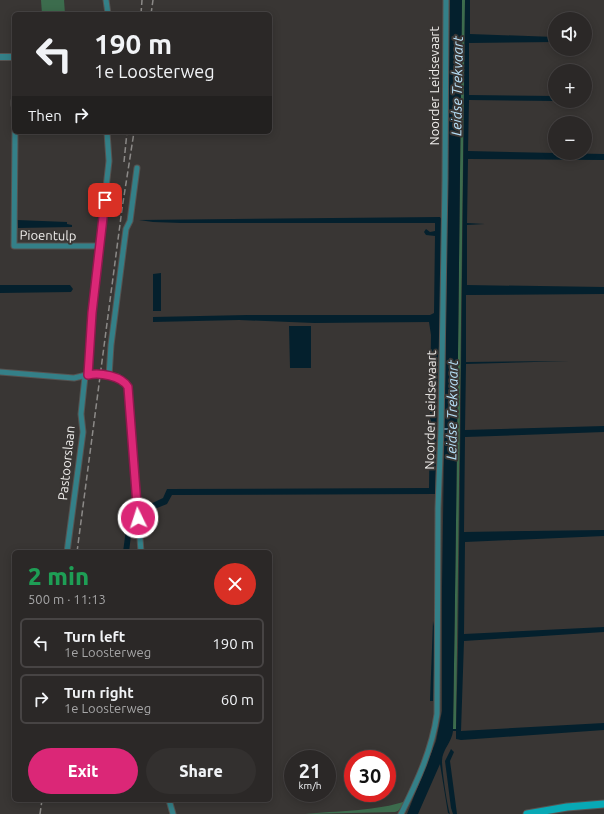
<!DOCTYPE html>
<meta charset="utf-8">
<style>
:root{--surface:#2b2827;--page:#33302f;--text:#f1f3f6;--muted:#a6a6a7;--line:#474444;--accent:#db2777}
body{margin:0;font-family:Ubuntu,sans-serif;background:var(--page);color:var(--text);height:100vh;display:flex;flex-direction:column;font-size:15px;white-space:nowrap}
*{box-sizing:border-box;margin:0}
p{font-size:13px;color:var(--muted)}
.icon{flex:none;width:22px;height:22px;fill:none;stroke:currentColor;stroke-width:2;stroke-linecap:round;stroke-linejoin:round}
.map{position:relative;flex:1;overflow:hidden}
.sheet{position:absolute;left:12px;top:550px;width:260px;height:252px;display:flex;flex-direction:column;background:var(--surface);border-radius:6px;box-shadow:0 2px 10px #0003,0 0 0 1px var(--line)}
.sheet>*{flex:none}
.hud{position:absolute;left:12px;top:12px;width:260px;height:122px;border-radius:6px;box-shadow:0 2px 10px #0003,0 0 0 1px var(--line);background:#2b2827;color:var(--text);overflow:hidden}
.controls{position:absolute;left:548px;top:12px;display:grid;gap:8px}
.controls a{display:grid;place-items:center;width:44px;height:44px;border-radius:50%;background:var(--surface);box-shadow:0 2px 10px #0003,0 0 0 1px var(--line);font-size:20px}
.speed{position:absolute;left:284px;top:750px;display:flex;gap:8px;font-size:20px;font-weight:700;text-align:center}
.speed>*{display:grid;place-content:center;width:52px;height:52px;border-radius:50%;background:var(--surface);box-shadow:0 2px 10px #0003,0 0 0 1px var(--line);line-height:1}
.speed small{font-size:10px;font-weight:400}
.speed .limit{border:6px solid #d22;background:#fff;color:#111}
.pin{position:absolute;display:grid;place-items:center;width:34px;height:34px;color:#fff;margin:-17px;border-radius:8px;box-shadow:0 2px 6px #0006}
.me{position:absolute;width:44px;margin:-22px;rotate:356deg;stroke-linejoin:round;filter:drop-shadow(0 0 3px #0008)}
.turn{display:flex;align-items:center;gap:14px;height:84px;padding:0 16px;font-size:18px}
.turn .icon{width:52px;height:52px;stroke-width:2.5}
.turn b{display:block;font-size:28px;line-height:34px}
.then{display:flex;align-items:center;height:38px;padding:0 16px;background:#0003;gap:8px;font-size:15px}
.round{display:grid;place-items:center;flex:none;width:42px;height:42px;border-radius:21px;background:var(--page)}
.summary{display:flex;align-items:center;justify-content:space-between;height:68px;padding:0 16px}
h1{font-size:24px;font-weight:800;line-height:30px;color:#1e9e55}
.button{display:flex;gap:8px;margin-top:auto;padding:8px 16px}
.button a{flex:1;height:46px;border-radius:24px;background:var(--accent);color:#fff;font-size:16px;font-weight:800;line-height:46px;text-align:center}
.button a+a{background:var(--page);color:var(--text)}
ul{padding:0;list-style:none}
li{display:flex;align-items:center;gap:12px;height:50px;margin:0 8px 6px;padding:0 8px;border:2px solid var(--line);border-radius:6px}
li div{flex:1}
li b{display:block;font-size:15px}
li em{font-style:normal}
.map>svg:first-child{display:block}
.green{fill:#3c6c4d}
.water{fill:#04202d}
.lines{fill:none;stroke-linecap:round;stroke-linejoin:round}
.ferry{stroke:#b6dff7;stroke-width:1;stroke-dasharray:5 4;stroke-linecap:butt}
.minor-casing{stroke:#565351;stroke-width:7}
.tertiary-casing{stroke:#565351;stroke-width:8}
.secondary-casing{stroke:#565351;stroke-width:9}
.minor{stroke:#348088;stroke-width:5}
.tertiary{stroke:#348088;stroke-width:6}
.secondary{stroke:#08a9b5;stroke-width:7}
.rail{stroke:#8c8a88;stroke-width:1.5;stroke-dasharray:6 3;stroke-linecap:butt}
.route-casing{stroke:#8e194d;stroke-width:10}
.route{stroke:#db2777;stroke-width:7}
.labels{text-anchor:middle;dominant-baseline:central;stroke-width:4;stroke-linejoin:round;paint-order:stroke}
.street-label{font-size:13px;fill:#efedeb;stroke:#393634}
.water-label{font-size:14px;font-style:italic;fill:#b6dff7;stroke:#393634}
</style>
<div class="map">
<svg width="604" height="814" viewBox="0 0 604 814">
<rect width="100%" height="100%" fill="#393634"/>
<!-- green -->
<path class="green" d="M41,0h23l1,14h-23z
M462,0h3l-9,729h-3c4,-243 6,-486 9,-729z
M406,801l-8,10 -3,1 -90,2c30,-3 73,-3 101,-13z"/>
<!-- water -->
<path class="water" d="M450,0h12c-3,243 -5,486 -9,729h3l2,-81 7,-648h5v34l85,3v5l-86,1v52l86,1v5l-86,-1 -1,51 136,3v6l-136,-1 -1,64 18,1 -18,1v60l137,2v7l-138,1v67l103,-1 -103,3 -1,66 139,-4v6l-139,5 -1,95 140,-2v6l-139,6 -1,92 140,-7v5l-140,9 -3,90 143,-8v7l-143,10 -5,-1v-8h-3c-1,11 -11,19 -11,30 0,9 5,44 8,53l-2,-1 -8,-49 -22,50h-11l29,-73 6,-30v-124l4,-262 -5,1 -3,31 -3,137 -263,1 -5,9 -25,10 -2,-5 23,-11 4,-9 262,-1 2,-153 -2,-13 -115,1 -75,-3 -86,2v-5l94,-2h183l4,-2 1,-77 -9,-1 -2,-3 2,-3 4,3 5,-1v-8h-254l-28,-1 -14,-2 301,-3 2,3v97h4z
M17,220l50,2v2l5,1v2l-54,1z
M161,273v38h-8v-37z
M0,285h70l3,4 -2,3 -71,1z
M289,326h22v42h-21z
M134,510l2,4 -3,5 -4,33h-6l5,-38z
M433,621l2,11 -2,69h-3z
M451,749l3,3 -4,9 7,53h-4l-2,-6 -6,-47z"/>
<g class="lines">
<!-- ferry -->
<path class="ferry" d="M444,429h13"/>
<defs>
<path id="minor" d="M106,0l2,14
M14,101v4
M15,132l-1,114h85
M0,372l74,6 17,-4 27,3 8,6 2,4 2,14 11,151
M88,375l4,-62 17,-152 -2,-29
M109,376l2,-31 15,-116 4,-8 7,-53
M67,552l16,-120 -2,-18 4,-38
M169,800l4,14
M401,814c16,-32 31,-64 36,-100l1,-206 3,-79 4,-250 1,-179"/>
<path id="tertiary" d="M0,57h14"/>
<path id="secondary" d="M527,814l40,-7 37,-3"/>
</defs>
<!-- minor casing -->
<use href="#minor" class="minor-casing"/>
<!-- tertiary casing -->
<use href="#tertiary" class="tertiary-casing"/>
<!-- secondary casing -->
<use href="#secondary" class="secondary-casing"/>
<!-- minor -->
<use href="#minor" class="minor"/>
<!-- tertiary -->
<use href="#tertiary" class="tertiary"/>
<!-- secondary -->
<use href="#secondary" class="secondary"/>
<!-- rail -->
<path class="rail" d="M141,14l1,-14
M151,14l2,-14
M124,162l3,-30
M77,552l45,-343 12,-77
M40,814l2,-14"/>
</g>
<g class="lines">
<defs>
<path id="route" d="M105,200l-13,113 -4,62c11,-3 34,1 40,12l10,131"/>
</defs>
<!-- route casing -->
<use href="#route" class="route-casing"/>
<!-- route -->
<use href="#route" class="route"/>
</g>
<g class="labels">
<!-- street labels -->
<g class="street-label">
<text transform="translate(434 86) rotate(-90)">Noorder Leidsevaart</text>
<text transform="translate(48 235) rotate(1)">Pioentulp</text>
<text transform="translate(430 410) rotate(-89)">Noorder Leidsevaart</text>
<text transform="translate(66 463) rotate(-84)">Pastoorslaan</text>
</g>
<!-- water labels -->
<g class="water-label">
<text transform="translate(457 86) rotate(-89)">Leidse Trekvaart</text>
<text transform="translate(452 410) rotate(-89)">Leidse Trekvaart</text>
</g>
</g>
</svg>
<div class="controls">
<a><svg class="icon" aria-label="sound" viewBox="0 0 24 24"><path d="M4 9h4l5-4v14l-5-4H4zM17 9q2 3 0 6"/></svg></a>
<a>+</a>
<a>−</a>
</div>
<div class="speed"><div>21<small>km/h</small></div><div class="limit">30</div></div>
<div class="pin" style="left:105px;top:200px;background:#d93025"><svg class="icon" aria-label="arrive" viewBox="0 0 24 24"><path d="M6 21V4h12l-3 4 3 4H6"/></svg></div>
<svg class="me" style="left:138px;top:518px" viewBox="-20 -20 40 40"><circle r="17" fill="#db2777" stroke="#fff" stroke-width="3"/><path d="M0-11L8 9 0 5-8 9z" fill="#fff"/></svg>
<div class="hud">
<div class="turn"><svg class="icon" aria-label="left" viewBox="0 0 24 24"><path d="M17 20v-9H6M10 6l-5 5 5 5"/></svg><div><b>190 m</b>1e Loosterweg</div></div>
<div class="then">Then<svg class="icon" aria-label="right" viewBox="0 0 24 24"><path d="M7 20v-9h11M14 6l5 5-5 5"/></svg></div>
</div>
<section class="sheet">
<div class="summary"><div><h1>2 min</h1><p>500 m · 11:13</p></div><a class="round" style="background:#d93025;color:#fff"><svg class="icon" aria-label="close" viewBox="0 0 24 24"><path d="M6 6l12 12M18 6L6 18"/></svg></a></div>
<ul>
<li><svg class="icon" aria-label="left" viewBox="0 0 24 24"><path d="M17 20v-9H6M10 6l-5 5 5 5"/></svg><div><b>Turn left</b><p>1e Loosterweg</p></div><em>190 m</em></li>
<li><svg class="icon" aria-label="right" viewBox="0 0 24 24"><path d="M7 20v-9h11M14 6l5 5-5 5"/></svg><div><b>Turn right</b><p>1e Loosterweg</p></div><em>60 m</em></li>
</ul>
<div class="button"><a>Exit</a><a>Share</a></div>
</section>
</div>
